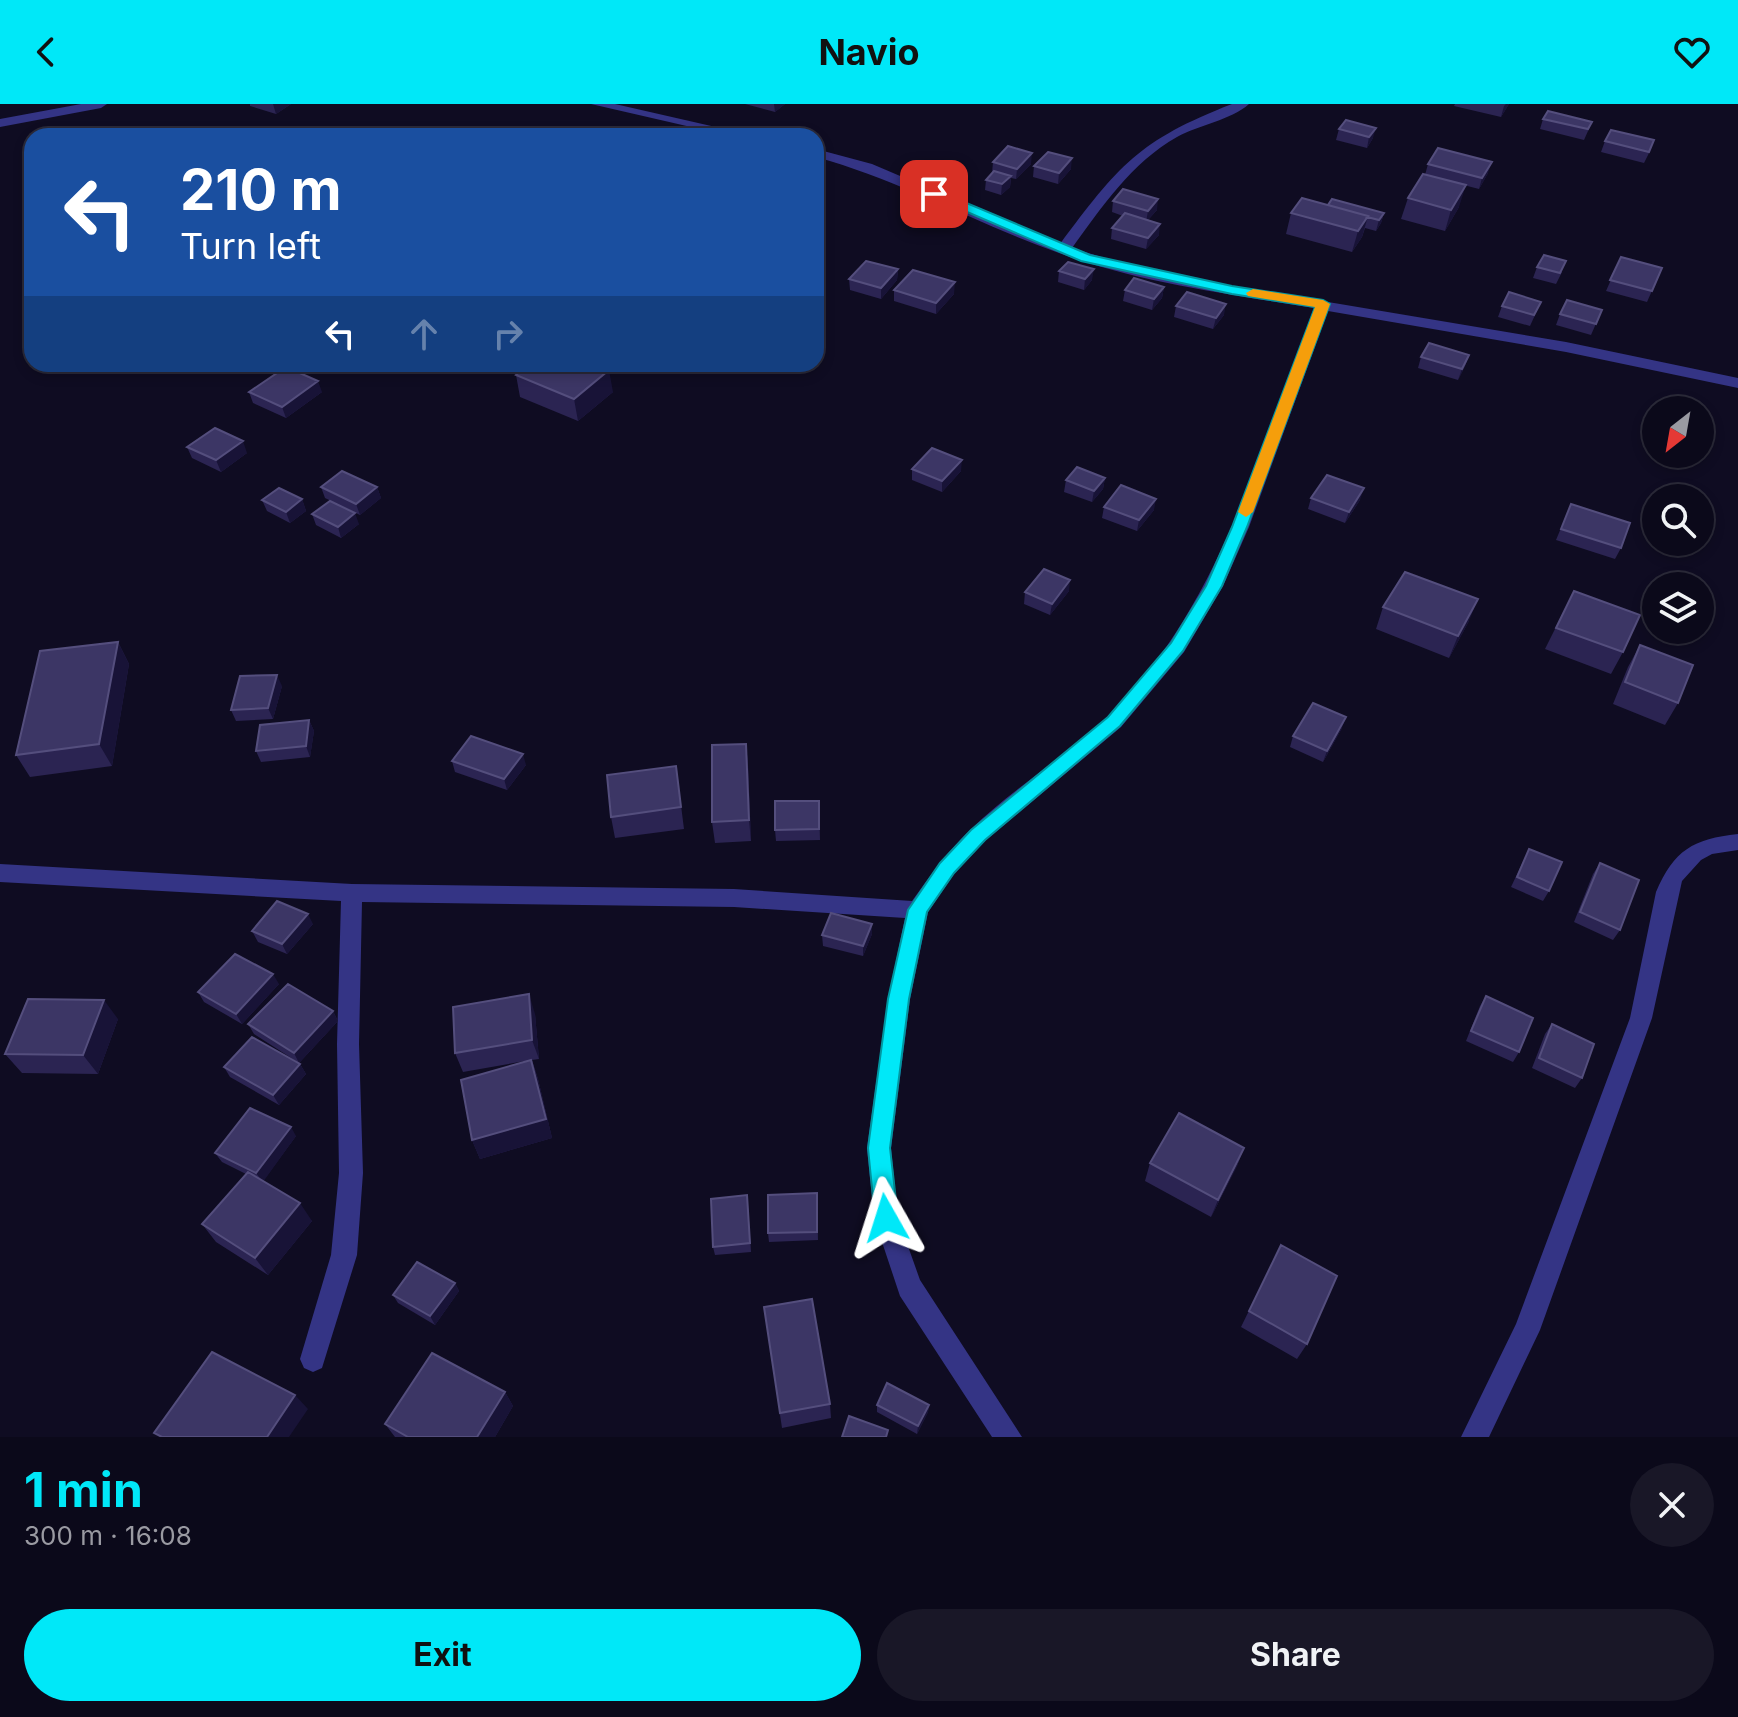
<!DOCTYPE html>
<meta charset="utf-8">
<style>
:root{--surface:#0b091a;--page:#191727;--text:#f1f3f6;--muted:#9a9aa2;--line:#2b2a39;--accent:#00e8f8}
body{margin:0;font-family:Inter,sans-serif;background:var(--page);color:var(--text);height:100vh;display:flex;flex-direction:column;font-size:30px;white-space:nowrap}
*{box-sizing:border-box;margin:0}
p{font-size:26px;color:var(--muted)}
.icon{flex:none;width:44px;height:44px;fill:none;stroke:currentColor;stroke-width:2;stroke-linecap:round;stroke-linejoin:round}
.map{position:relative;height:1333px;overflow:hidden}
.drawer{display:flex;flex-direction:column;background:var(--surface);flex:1}
.drawer>*{flex:none}
.hud{position:absolute;left:24px;top:24px;width:800px;height:244px;border-radius:24px;box-shadow:0 4px 12px #0003,0 0 0 2px var(--line);background:#1a4fa0;color:#fff;overflow:hidden}
.needle{width:52px;rotate:211deg}
.fabs{position:absolute;left:1642px;top:292px;display:grid;gap:16px}
.fabs a{display:grid;place-items:center;width:72px;height:72px;border-radius:50%;background:var(--surface);box-shadow:0 4px 12px #0003,0 0 0 2px var(--line);font-size:40px}
.pin{position:absolute;display:grid;place-items:center;width:68px;height:68px;color:#fff;margin:-34px;border-radius:16px;box-shadow:0 4px 12px #0006}
.me{position:absolute;width:88px;margin:-44px;rotate:354deg;stroke-linejoin:round;filter:drop-shadow(0 0 6px #0008)}
.turn{display:flex;align-items:center;gap:28px;height:168px;padding:0 24px;font-size:36px}
.turn .icon{width:104px;height:104px;stroke-width:2.5}
.turn b{display:block;font-size:56px;line-height:68px}
.lanes{display:flex;align-items:center;height:76px;padding:0 24px;background:#0003;justify-content:center;gap:40px;direction:ltr}
.lanes .off{opacity:.35}
.round{display:grid;place-items:center;flex:none;width:84px;height:84px;border-radius:42px;background:var(--page)}
.overview{display:flex;align-items:center;justify-content:space-between;height:136px;padding:0 24px}
h1{font-size:48px;font-weight:700;line-height:60px;color:var(--accent)}
.primary-button{display:flex;gap:16px;margin-top:auto;padding:16px 24px}
.primary-button a{flex:1;height:92px;border-radius:48px;background:var(--accent);color:#111;font-size:32px;font-weight:700;line-height:92px;text-align:center}
.primary-button a+a{background:var(--page);color:var(--text)}
header{display:flex;justify-content:space-between;align-items:center;height:104px;padding:0 24px;background:var(--accent);color:#111;font-size:36px;font-weight:700}
.map>svg:first-child{display:block}
.lines{fill:none;stroke-linecap:round;stroke-linejoin:round}
.minor{fill:#343485;fill-rule:evenodd}
.wall{fill:#2b2452}
.shaded-wall{fill:#181337}
.building{fill:#3c3665;stroke:#544e7d;stroke-width:2}
.route{fill:#00e8f8;stroke:#0097a1;stroke-width:2}
.slow{fill:#f59e0b}
</style>
<header><svg class="icon" aria-label="back" viewBox="0 0 24 24"><path d="M15 5l-7 7 7 7"/></svg>Navio<svg class="icon" aria-label="heart" viewBox="0 0 24 24"><path d="M12 20l-8-8c-3-5 5-10 8-4 3-6 11-1 8 4z"/></svg></header>
<div class="map">
<svg width="1738" height="1333" viewBox="0 0 1738 1333">
<rect width="100%" height="100%" fill="#0f0c22"/>
<g class="lines">
<!-- minor -->
<path class="minor" d="M81,0h26l-6,4 -101,19v-8z
M591,0h24l140,32h-25z
M1232,0h17c-18,16 -50,21 -72,33 -46,26 -75,70 -105,111l49,15 111,23 334,56 172,36v10l-172,-36 -238,-41 -79,216 -26,59 -39,66 -63,75 -136,114 -31,33 -26,38 -18,87 -19,149 7,70 22,62 102,157h-30l-92,-141 -26,-78 -7,-70 21,-149 17,-81 -171,-11 -372,-5 -3,142 4,129 -6,82 -35,113 -9,4 -9,-4 -4,-9 31,-104 8,-82 -2,-129 4,-143 -341,-19v-18l352,20 382,5 178,12c18,-25 36,-50 58,-71 42,-41 94,-72 136,-112 113,-108 154,-268 208,-410 -85,-14 -174,-25 -255,-55 -82,-29 -159,-73 -243,-96v-8l56,15 188,80c58,-78 79,-104 172,-140z
M1738,730v16l-26,4 -11,6 -19,21 -30,137 -112,312 -51,107h-28l55,-113 114,-306 26,-126c18,-42 37,-53 82,-58z"/>
</g>
<!-- wall -->
<path class="wall" d="M250,0h41l-15,10 -26,-8z
M745,0h40l-10,8z
M1455,0h54l-8,13 -47,-11z
M1543,15l49,3 -8,18 -44,-11z
M1339,25l34,9 -6,10 -31,-8z
M1605,37l45,10 -6,12 -43,-11z
M993,58l38,2 -15,15 -5,-1 -1,9 -9,8 -16,-5 1,-10 6,-7z
M1428,60l60,9 -9,16 -54,-14z
M1034,62l37,3 -13,15 -25,-7z
M1408,94l51,9 -14,24 -44,-12z
M1113,97l44,9 -9,10 11,15 -13,14 -35,-10 1,-11 11,-12 -11,-4z
M1328,101l56,8 -3,10 -5,8 -11,-3 -3,9 -10,15 -66,-18 5,-21z
M1621,153l41,11 -15,34 -41,-11z
M1537,163l25,5 -6,12 -23,-6z
M898,165l-1,11 -16,19 -31,-9 -1,-11z
M1059,167l33,9 -8,10 -26,-8z
M1164,183l-2,11 -10,12 -29,-9 2,-11z
M894,186l60,4 -18,20 -42,-13z
M1541,198l-11,24 -32,-9 4,-11z
M1176,202l48,9 -11,14 -39,-12z
M1602,206l-11,25 -35,-10 4,-11z
M1469,251l-4,11 -7,14 -40,-12 3,-11z
M516,271l97,17 -35,29 -58,-24z
M249,288h73l-36,26 -33,-15z
M187,343l60,6 -26,19 -29,-14z
M912,365l49,2 -19,21 -30,-12z
M1105,374l-2,11 -11,13 -28,-10 2,-12z
M321,383h56l4,11 -21,17 -35,-17z
M1311,394l49,2 -15,23 -37,-14z
M302,395l4,12 -16,12 -23,-12 -5,-11z
M1571,400l50,44 -6,11 -59,-19z
M1104,403l50,3 -17,21 -35,-13z
M312,410l47,10 -18,14 -25,-13z
M1069,487l-19,24 -26,-11 1,-12z
M1574,487l49,61 -12,22 -66,-25z
M1383,503l86,14 -20,37 -73,-29z
M118,538l11,22 -17,102 -82,11 -14,-22z
M1640,541l38,58 -13,22 -52,-21 15,-37z
M282,582l-9,33 -37,2 -5,-11z
M309,616l5,11 -4,26 -49,5 -5,-11z
M1342,624l-19,34 -33,-15 3,-11z
M746,640l2,21 3,76 -36,2 -3,-21z
M452,657l74,4 -19,25 -52,-18z
M676,662l8,63 -69,9 -4,-21z
M819,697l1,39 -44,1 -1,-11z
M1529,745l20,42 -6,10 -32,-14z
M1600,759l20,67 -7,10 -39,-18 19,-48z
M313,820l-26,30 -29,-12 -6,-11z
M872,820v10l-9,22 -40,-10 -1,-11z
M279,880l-37,40 -38,-22 -6,-10z
M1486,892l33,56 -6,10 -47,-21 14,-35z
M333,907l5,10 -39,42 -45,-29 -6,-10z
M535,910l4,45 -7,1 6,19 14,59 -72,21 -8,-19 53,-79 -62,11 -8,-19z
M118,915l-20,55 -76,-1 -17,-19z
M1552,920l30,54 -7,10 -43,-20 13,-34z
M300,960l6,10 -27,31 -49,-28 -6,-10z
M296,1032l-33,45 49,40 -44,54 -52,-33 -14,-18 44,-50 -24,-12 -7,-9z
M1244,1044l-7,18 -26,51 -66,-36 5,-18z
M817,1089l1,47 -49,2 -1,-9z
M748,1100l3,48 -36,3 -2,-8z
M1281,1141l26,99 -10,15 -56,-32z
M455,1179l4,8 -24,34 -37,-22 -5,-8z
M764,1203l66,97 1,14 -49,10z
M505,1288l8,14 -18,31h-100l-10,-13z
M877,1301h52l-1,7 -11,22 -40,-22z"/>
<!-- shaded-wall -->
<path class="shaded-wall" d="M273,0h18l-15,10z
M774,0h11l-10,8z
M1506,0h3l-8,13 3,-11z
M1376,24l-3,10 -6,10 2,-11z
M1032,49l-1,11 -15,15 1,-10z
M1072,54l-1,11 -13,15 1,-11z
M1492,58l-4,11 -9,16 3,-11z
M1011,72l-1,11 -9,8 1,-11z
M1466,81l-7,22 -14,24 6,-21z
M1158,95l-1,11 -11,12 2,-11z
M1384,109l-3,10 -5,8 3,-11z
M1368,112l-6,21 -10,15 6,-21z
M1160,120l-1,11 -13,14 2,-11z
M898,165l-1,11 -16,19v-11z
M1094,165l-2,11 -8,10 1,-11z
M955,178l-1,12 -18,20v-11z
M1164,183l-2,11 -10,12 2,-11z
M1226,200l-2,11 -11,14 3,-11z
M1469,251l-4,11 -7,14 4,-11z
M609,266l4,22 -35,29 -4,-22z
M318,277l4,11 -36,26 -4,-11z
M243,337l4,12 -26,19 -5,-12z
M962,356l-1,11 -19,21v-11z
M1105,374l-2,11 -11,13 2,-11z
M377,383l4,11 -21,17 -4,-11z
M1364,384l-4,12 -15,23 4,-11z
M302,395l4,12 -16,12 -4,-11z
M1156,395l-2,11 -17,21 2,-11z
M355,409l4,11 -18,14 -3,-11z
M1070,476l-1,11 -19,24 2,-11z
M1478,495l-9,22 -20,37 9,-22z
M118,538l11,22 -17,102 -13,-22z
M277,571l5,11 -9,33 -5,-11z
M1346,613l-4,11 -19,34 4,-11z
M309,616l5,11 -4,26 -4,-11z
M746,640l2,21 3,76 -2,-21z
M523,650l3,11 -19,25 -3,-11z
M308,810l5,10 -26,30 -5,-10z
M872,820v10l-9,22v-10z
M273,870l6,10 -37,40 -6,-10z
M529,890l6,20 4,45 -7,-19z
M104,896l14,19 -20,55 -15,-19z
M333,907l5,10 -39,42 -5,-10z
M531,956l7,19 14,59 -72,21 -8,-19z
M300,960l6,10 -27,31 -6,-10z
M291,1023l5,9 -33,46 -7,-9z
M1244,1044l-7,18 -26,51 7,-17z
M300,1099l12,18 -44,54 -13,-17z
M455,1179l4,8 -24,34 -5,-9z
M505,1288l8,14 -18,31h-18z
M295,1291l13,14 -19,28h-22z
M929,1301l-1,7 -11,22 1,-8z"/>
<!-- building -->
<path class="building" d="M1548,7l44,11 -4,7 -45,-10z
M1346,16l30,8 -7,9 -30,-8z
M1611,26l43,10 -5,12 -44,-11z
M1008,42l24,7 -15,16 -24,-7z
M1438,44l54,14 -10,16 -54,-14z
M1048,48l24,6 -13,15 -25,-7z
M994,67l17,5 -9,8 -16,-4z
M1423,70l43,11 -15,25 -43,-12z
M1123,85l35,10 -10,12 -35,-10z
M1302,94l66,18 -10,15 -67,-18z
M1332,95l52,14 -5,7 -12,-3 1,-1 -40,-11z
M1125,109l35,11 -12,14 -36,-10z
M1544,151l22,6 -6,12 -23,-6z
M1621,153l41,11 -10,23 -42,-11z
M866,157l32,8 -17,19 -32,-9z
M1068,158l26,7 -9,10 -26,-8z
M913,166l42,12 -19,21 -42,-13z
M1134,174l30,9 -10,12 -29,-9z
M1187,188l39,12 -10,14 -40,-12z
M1509,188l32,10 -7,13 -32,-9z
M1567,196l35,10 -6,14 -36,-10z
M1429,239l40,12 -7,14 -41,-12z
M530,260h64l15,6 -35,29 -58,-24z
M286,263l32,14 -36,26 -33,-15z
M215,324l28,13 -27,19 -29,-13z
M932,344l30,12 -20,21 -30,-12z
M1077,363l28,11 -11,13 -28,-11z
M342,367l35,16 -21,17 -35,-17z
M1327,371l37,13 -15,24 -38,-14z
M1121,381l35,14 -17,21 -35,-13z
M279,384l23,11 -16,13 -24,-12z
M330,397l25,12 -17,14 -26,-13z
M1571,400l59,19 -9,25 -60,-19z
M1044,465l26,11 -18,24 -27,-12z
M1405,468l73,27 -20,37 -75,-29z
M1574,487l66,24 -17,37 -67,-24z
M118,538l-19,102 -83,11 24,-104z
M1640,541l53,20 -15,38 -53,-21z
M277,571l-9,33 -37,2 9,-34z
M1313,599l33,14 -19,34 -34,-15z
M309,616l-3,26 -50,5 4,-26z
M471,632l52,18 -19,25 -52,-18z
M746,640l3,76 -37,2v-77z
M676,662l5,41 -70,10 -4,-42z
M775,697h44v28l-44,1z
M1529,745l33,13 -13,29 -32,-14z
M1600,759l39,17 -19,50 -40,-18z
M277,797l31,13 -26,30 -30,-13z
M831,809l41,11 -9,22 -41,-11z
M235,850l38,20 -37,40 -38,-22z
M288,880l45,27 -39,42 -46,-29z
M529,890l3,46 -77,13 -2,-46z
M1486,892l47,22 -14,34 -48,-21z
M28,895l76,1 -21,55 -78,-1z
M1552,920l42,20 -12,34 -43,-20z
M252,933l48,27 -27,31 -49,-28z
M531,956l15,59 -74,21 -11,-60z
M250,1004l41,19 -35,46 -41,-20z
M1179,1009l65,35 -26,52 -68,-37z
M248,1068l52,31 -45,55 -53,-34z
M817,1089v39l-49,1v-38z
M747,1091l3,48 -37,4 -2,-48z
M1281,1141l56,31 -30,68 -58,-33z
M417,1158l38,21 -25,33 -37,-21z
M812,1195l18,105 -50,9 -16,-106z
M212,1248l83,43 -28,42h-105l-8,-4z
M432,1249l73,39 -28,45h-69l-23,-13z
M887,1279l42,22 -11,21 -41,-21z
M849,1312l39,14 -2,7h-44z"/>
<!-- route -->
<path class="route" d="M930,87h8l152,64 142,31 91,14 7,4 -83,223 -25,59 -39,65 -63,75 -135,114 -31,33 -27,39 -18,87 -19,149 8,70 -4,7 -8,3 -8,-3 -3,-7 -7,-70 20,-149 20,-89 32,-47 31,-33 137,-113 63,-74 35,-57 26,-59 83,-220 -83,-13 -151,-33 -151,-65z"/>
<!-- slow -->
<path class="slow" d="M1253,185l70,11 7,4 -77,208 -7,5 -8,-5 77,-205 -67,-11 -2,-3z"/>
</svg>
<div class="fabs">
<a><svg class="needle" viewBox="-14 -14 28 28"><path d="M0-13l5 13h-10z" fill="#e53935"/><path d="M0 13l5-13h-10z" fill="#9a9aa2"/></svg></a>
<a><svg class="icon" aria-label="search" viewBox="0 0 24 24"><circle cx="10" cy="10" r="6"/><path d="M15 15l6 6"/></svg></a>
<a><svg class="icon" aria-label="layers" viewBox="0 0 24 24"><path d="M12 4l9 5-9 5-9-5zM3 14l9 5 9-5"/></svg></a>
</div>
<div class="pin" style="left:934px;top:90px;background:#d93025"><svg class="icon" aria-label="arrive" viewBox="0 0 24 24"><path d="M6 21V4h12l-3 4 3 4H6"/></svg></div>
<svg class="me" style="left:886px;top:1114px" viewBox="-20 -20 40 40"><path d="M0-17L14 15 0 8-14 15z" fill="#00e8f8" stroke="#fff" stroke-width="4"/></svg>
<div class="hud">
<div class="turn"><svg class="icon" aria-label="left" viewBox="0 0 24 24"><path d="M17 20v-9H6M10 6l-5 5 5 5"/></svg><div><b>210 m</b>Turn left</div></div>
<div class="lanes"><svg class="icon" aria-label="left" viewBox="0 0 24 24"><path d="M17 20v-9H6M10 6l-5 5 5 5"/></svg><svg class="icon off" aria-label="ahead" viewBox="0 0 24 24"><path d="M12 20V5M6 11l6-6 6 6"/></svg><svg class="icon off" aria-label="right" viewBox="0 0 24 24"><path d="M7 20v-9h11M14 6l5 5-5 5"/></svg></div>
</div>
</div>
<section class="drawer">
<div class="overview"><div><h1>1 min</h1><p>300 m · 16:08</p></div><a class="round"><svg class="icon" aria-label="close" viewBox="0 0 24 24"><path d="M6 6l12 12M18 6L6 18"/></svg></a></div>
<div class="primary-button"><a>Exit</a><a>Share</a></div>
</section>
